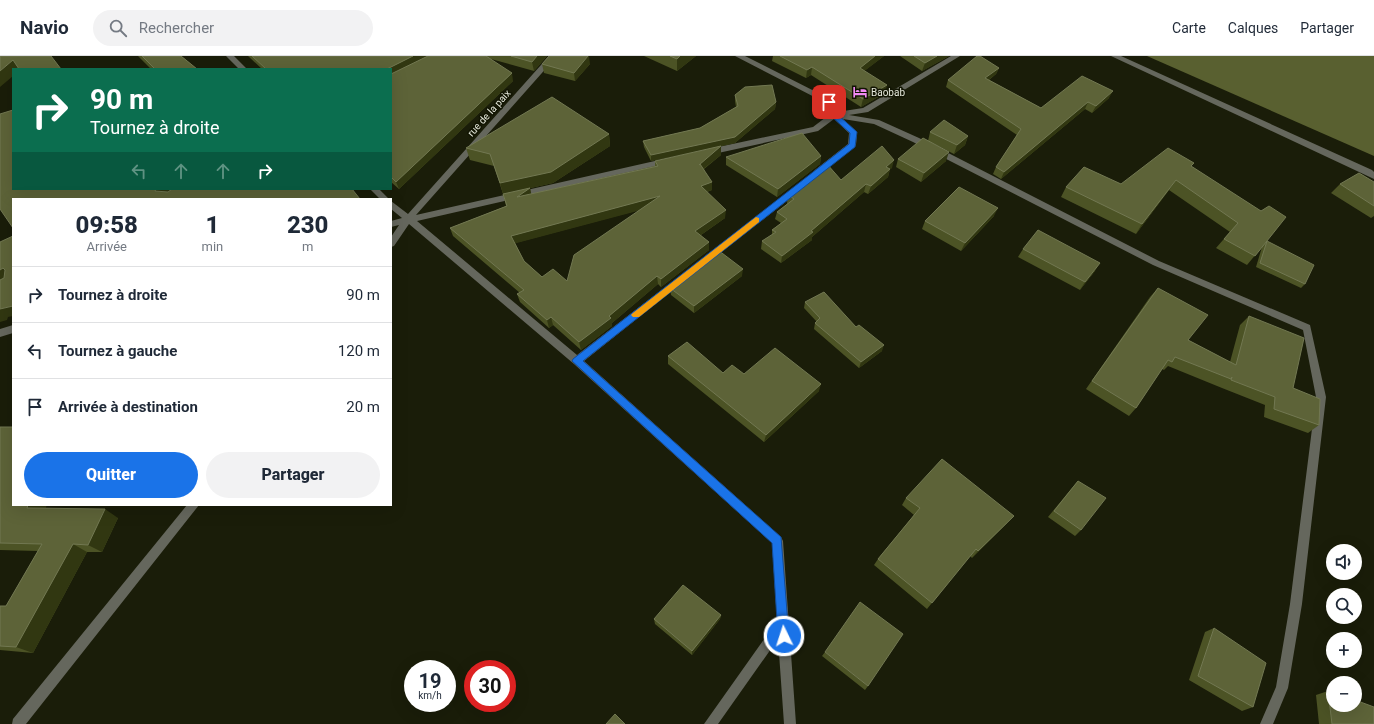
<!DOCTYPE html>
<html lang="fr">
<meta charset="utf-8">
<style>
:root{--surface:#fff;--page:#f2f2f3;--text:#1f2937;--muted:#747a83;--line:#e0e1e3;--accent:#1a73e8}
body{margin:0;font-family:Roboto,sans-serif;background:var(--page);color:var(--text);height:100vh;display:flex;flex-direction:column;font-size:15px;white-space:nowrap}
*{box-sizing:border-box;margin:0}
p{font-size:13px;color:var(--muted)}
.icon{flex:none;width:22px;height:22px;fill:none;stroke:currentColor;stroke-width:2;stroke-linecap:round;stroke-linejoin:round}
.map{position:relative;flex:1;overflow:hidden}
.drawer{position:absolute;left:12px;top:142px;width:380px;height:308px;display:flex;flex-direction:column;background:var(--surface);border-radius:0px;box-shadow:0 4px 16px #0002}
.drawer>*{flex:none}
.top-card{position:absolute;left:12px;top:12px;width:380px;height:122px;border-radius:0px;box-shadow:0 4px 16px #0002;background:#0b6e4f;color:#fff;overflow:hidden}
.buttons{position:absolute;left:1326px;top:488px;display:grid;gap:8px}
.buttons a{display:grid;place-items:center;width:36px;height:36px;border-radius:50%;background:var(--surface);box-shadow:0 4px 16px #0002;font-size:20px}
.speed{position:absolute;left:404px;top:604px;display:flex;gap:8px;font-size:20px;font-weight:700;text-align:center}
.speed>*{display:grid;place-content:center;width:52px;height:52px;border-radius:50%;background:var(--surface);box-shadow:0 4px 16px #0002;line-height:1}
.speed small{font-size:10px;font-weight:400}
.speed .limit{border:6px solid #d22;background:#fff;color:#111}
.pin{position:absolute;display:grid;place-items:center;width:34px;height:34px;color:#fff;margin:-17px;border-radius:8px;box-shadow:0 2px 6px #0006}
.me{position:absolute;width:44px;margin:-22px;rotate:356deg;stroke-linejoin:round;filter:drop-shadow(0 0 3px #0008)}
.turn{display:flex;align-items:center;gap:14px;height:84px;padding:0 12px;font-size:18px}
.turn .icon{width:52px;height:52px;stroke-width:2.5}
.turn b{display:block;font-size:28px;line-height:34px}
.lanes{display:flex;align-items:center;height:38px;padding:0 12px;background:#0003;justify-content:center;gap:20px;direction:ltr}
.lanes .off{opacity:.35}
.eta{display:flex;justify-content:space-evenly;align-items:center;height:68px;text-align:center}
.eta b{font-size:24px;font-weight:800;line-height:28px}
.cta{display:flex;gap:8px;margin-top:auto;padding:8px 12px}
.cta a{flex:1;height:46px;border-radius:24px;background:var(--accent);color:#fff;font-size:16px;font-weight:800;line-height:46px;text-align:center}
.cta a+a{background:var(--page);color:var(--text)}
ul{padding:0;list-style:none}
li{display:flex;align-items:center;gap:12px;height:56px;padding:0 12px;border-top:1px solid var(--line)}
li div{flex:1}
li b{display:block;font-size:15px}
li em{font-style:normal}
header{display:flex;align-items:center;gap:24px;box-sizing:border-box;height:56px;padding:0 20px;background:var(--surface);border-bottom:1px solid var(--line)}
header strong{font-size:19px}
nav{display:flex;gap:22px;margin-inline-start:auto;font-size:14px}
.search{width:280px;height:36px;background:var(--page);display:flex;align-items:center;gap:10px;box-sizing:border-box;padding:0 14px;border-radius:22px;color:var(--muted);font-size:15px}
.map>svg:first-child{display:block}
.water{fill:#596030}
.lines{fill:none;stroke-linecap:round;stroke-linejoin:round}
.minor{fill:#65675d;fill-rule:evenodd}
.wall{fill:#4c5325;fill-rule:evenodd}
.shaded-wall{fill:#313711}
.building{fill:#5d6338;stroke:#727852;fill-rule:evenodd}
.route{fill:#1a73e8;stroke:#114b97}
.slow{fill:#f59e0b}
.labels{text-anchor:middle;dominant-baseline:central;stroke-width:3;stroke-linejoin:round;paint-order:stroke}
.far-poi-label{font-size:10px;fill:#e5e8db;stroke:#111402;text-anchor:start}
.far-street-label{font-size:10px;fill:#e5e8db;stroke:#111402}
</style>
<header>
<strong>Navio</strong>
<div class="search"><svg class="icon" aria-label="search" viewBox="0 0 24 24"><circle cx="10" cy="10" r="6"/><path d="M15 15l6 6"/></svg>Rechercher</div>
<nav><a>Carte</a><a>Calques</a><a>Partager</a></nav>
</header>
<div class="map">
<svg width="1374" height="668" viewBox="0 0 1374 668">
<rect width="100%" height="100%" fill="#1a1d09"/>
<!-- water -->
<path class="water" d="M1147,0h227v100z"/>
<g class="lines">
<!-- minor -->
<path class="minor" d="M226,0h8l13,13h-8z
M549,0h8l-141,159 252,-57 4,3 -1,2 -254,58 160,134 100,-77h6l2,2 -2,2 -99,79 197,176 2,4 13,183h-12l-6,-85 -60,85h-14l73,-103 -5,-78 -198,-179 -165,-140 -15,22 -3,1v-10l8,-12 -8,2v-6l11,-3 -11,-9v-8l17,13z
M735,0h10l87,44 5,12 26,-4 88,-52h9l-92,56 -19,3 30,5 40,18 240,123 151,64 16,72 -24,207 -14,84 -15,36h-13l16,-37 14,-83 26,-207 -13,-67 -150,-65 -240,-123 -39,-18 -31,-5 14,13 -1,13 -38,30 -4,-3 1,-2 33,-26 1,-11 -15,-14 -16,12 -109,24 -3,-1v-4l3,-1 104,-22 17,-13 -4,-11z
M1111,0h10l251,114 2,2v7z
M798,129l3,1 1,2 -1,2 -90,70h-6l-1,-2 1,-2z
M370,133h9l10,10h-9z
M13,269v8l-13,4v-8z
M187,449h12l-173,219h-14l1,-5z"/>
</g>
<!-- wall -->
<path class="wall" d="M138,0h43l16,13h-46z
M248,0h299l-13,15 -43,-12 22,22 -114,108 -8,-7v-113h-129z
M644,0h52l-19,15z
M773,0h111l-20,15 21,22 -24,14 -50,-32 -5,3 -34,-17z
M900,0h49l-27,15z
M542,8h48l-15,17 -31,-8z
M999,12l-3,6 -7,6 52,28 68,-10 -17,15 -7,-4 -84,70 -8,-5 3,-7 21,-32 -71,-48 2,-7z
M735,39l41,7 -1,7 -40,34 -84,18 -7,-14 -1,-6 57,-13 36,-21 -1,-6z
M930,76l38,4 -3,9 -11,9 -26,-13z
M609,78l1,12 -57,37 -50,11 -9,-28 -24,-6 -4,-12z
M721,99l-17,14 8,21 -5,2 18,26 -24,17 8,15 -48,37 -3,-3 -46,39v3l-31,24 -28,-25 -4,3 -29,-26 -3,-8 3,-1 -67,-57 -3,-8 56,-22 -3,-12 27,-6 1,6 124,-28v-5zM639,154l-72,71 -25,-4 -18,-16 -9,-18z
M821,100l-1,8 -43,33 -51,-32v-8z
M898,103l48,2 -25,21 -25,-15z
M1192,111l74,75 39,42 -4,4 -45,-21 6,-20 -15,18 -31,-17 14,-16 -61,-42 -33,44 -75,-37 5,-10 55,-3z
M892,112l-2,1 -2,8 -20,17 -4,-2 -52,45v3l-31,23 -20,-14 1,-8 10,-6v-5l9,-7 -6,-4 2,-7 10,-8v-1l1,-8 53,-15z
M1374,126v34l-3,2 -40,-25 9,-9z
M994,160l-33,35 -39,-22 3,-8z
M1023,193l72,22 -15,19 -62,-33z
M742,220l-48,37 -23,-18 -1,-7z
M1158,232l30,52 42,22 10,-37 9,-9 44,72 26,37 -11,8 -44,-16 1,-12 -43,-17 1,-1 -1,1 -54,-22 -4,4 -2,-1 -26,39 -7,8 -43,-27 64,-92z
M805,246l51,25 26,24 -23,17 -45,-39 1,-6 2,-1 -13,-14z
M668,300l55,17 21,1 75,17 -55,51 -96,-78z
M0,371l46,81 72,10 -16,34h-15l-54,101 -33,-3v-44h6l32,-55 -38,-1z
M1078,425l3,49 -6,6 -27,-19 24,-29z
M906,442l101,25 -35,35 -2,-2 -43,53 -53,-44 4,-6 36,-44 -12,-10z
M721,559l-1,4 -28,36 -37,-31 -1,-5z
M1214,572l39,79 -11,4 -53,-31 16,-48z
M825,596l43,34 -3,4 -43,-34z
M1328,635l46,33h-55l-3,-29z"/>
<!-- shaded-wall -->
<path class="shaded-wall" d="M413,0h19l-41,20v-7h-4z
M537,0h10l-13,15 -2,-9z
M588,0h1l1,8 -15,17 -1,-8z
M680,0h16l-19,15v-12z
M875,0h9l-26,20 2,-8z
M937,0h12l-27,15 3,-8z
M13,4l7,9h-7v7l-13,11v-16z
M812,11l-1,8 -5,3 1,-8z
M999,12l-3,6 -14,11 3,-7z
M512,17l1,8 -114,108 -3,-7z
M887,29l-2,8 -24,14 2,-8z
M1113,35l-4,7 -17,15 4,-7z
M776,46l-1,7 -40,34 -84,18v-6z
M1088,46l-3,7 -84,70 3,-7z
M609,78l1,12 -57,37 -50,11 -3,-11z
M968,80l-3,9 -11,9 3,-9z
M721,90v9l-23,18 1,-8z
M949,96l-3,9 -25,21 3,-9z
M821,100l-1,8 -43,33 1,-8z
M894,104l-2,8 -9,7 3,-8z
M890,113l-2,8 -20,17 3,-8z
M1176,124l-7,10 -33,44 6,-10z
M712,126v8l-12,4 1,-8z
M866,128l-2,8 -52,45v3l-31,23 1,-7 29,-25z
M530,132l2,9h-15z
M156,133h19l-13,10 -7,-8z
M660,140v9l-147,39 -2,-8z
M998,152l-4,8 -33,35 4,-8z
M726,154l-1,8 -30,21v-8z
M709,186v8l-48,37v-8z
M1100,207l-5,8 -15,19 5,-8z
M3,212l9,9 -12,5v-12z
M743,213l-1,7 -48,37v-7z
M657,220l1,8 -46,39v3l-31,24 -2,-8z
M13,250v10l-5,1 -1,3 -7,2v-13z
M551,261l2,8 -4,3 -2,-8z
M884,289l-2,6 -23,17 2,-6z
M821,328l-2,7 -55,51 2,-7z
M28,449h19l-5,11 -15,-8z
M105,453l13,9 -16,34 -14,-7z
M1014,460l-42,42 6,-7z
M73,488l14,8 -54,101 -17,-6z
M721,559l-1,4 -28,36v-4z"/>
<!-- building -->
<path class="building" d="M0,0h51l10,13h-42l-6,-9 -13,11z
M142,0h39l16,13h-42z
M252,0h161l-26,13h-121z
M428,0h58l26,17 -116,109 -5,-5v-103z
M511,0h26l-5,6z
M549,0h39l-14,17 -32,-9z
M670,0h10l-3,3z
M780,0h95l-15,12 27,17 -24,14 -51,-32 -5,3z
M914,0h23l-12,7z
M977,0h3l19,12 -14,10 56,30 41,-32 31,15 -17,15 -8,-4 -84,70 -8,-5 25,-38 -73,-49z
M772,29l4,17 -41,35 -84,18 -8,-14 57,-13 38,-22 -3,-11 10,-8z
M552,41l57,37 -58,38 -51,11 -10,-29 -24,-6z
M13,54v79h143l-1,2 13,1 4,-3h180l8,10h-347v29l-13,-19v-95z
M944,64l24,16 -11,9 -27,-13z
M802,77l19,23 -43,33 -52,-32z
M923,82l26,14 -25,21 -26,-14z
M721,90l-22,19 1,-1 12,18 -11,4 25,24 -31,21 14,11 -48,37 -4,-3 -48,40 2,2 -32,24 -28,-25 -4,3 -30,-26 7,-4 -74,-62 57,-22 -4,-12 27,-6 -13,9 141,-31 -3,-5zM660,140l-86,59 -7,26 -14,-12 -11,8 -18,-16 -13,-25z
M882,90l12,14 -8,7 4,2 -19,17 -5,-2 -55,47 2,1 -31,24 -20,-15 14,-9 -4,-2 15,-11 -10,-7 17,-13 -6,-4 39,-31 14,16z
M1168,92l26,15 -3,3 70,45 8,-5 17,11 -31,39 -31,-17 14,-16 -62,-43 -34,44 -76,-37 18,-20 37,17z
M1359,117l15,9v24l-34,-22z
M959,131l39,21 -33,35 -40,-22z
M1038,174l62,33 -15,19 -62,-33z
M13,180v70l-13,3v-29l4,-2 1,-8 -2,-2 -3,2v-28z
M1267,185l47,24 -9,19 -45,-21z
M718,194l25,19 -49,37 -24,-18z
M1158,232l50,27 -20,25 48,25 13,-49 55,22 -11,50 27,11 -1,26 -45,-16 1,-12 -44,-17 1,-3 -1,2 -56,-22 -3,5 -4,-2 -32,48 -44,-27z
M824,236l32,35 3,-2 25,20 -23,17 -46,-39 5,-5 -15,-16z
M687,286l36,31 9,-8 12,9 31,-26 46,36 -55,51 -98,-79z
M0,371h13v78h15l-1,3 78,1 -17,36 -15,-1 -57,103 -16,-1v-40h6l36,-62 -42,-1z
M942,403l72,57 -36,35 -2,-2 -44,54 -54,-44 42,-51 -14,-10z
M1078,425l28,17 -25,32 -27,-19z
M683,529l38,30 -29,36 -38,-32z
M860,546l43,32 -35,52 -43,-34z
M1214,572l52,35 -13,44 -55,-31z
M1328,635l5,2v12h22v-5l19,7v17h-42z
M615,658l10,10h-19z"/>
<!-- route -->
<path class="route" d="M829,44l3,2 5,12 20,18 -2,15 -272,214 198,176 8,99 -1,4 -4,2 -4,-2 -2,-4 -6,-93 -200,-182 1,-2 276,-215 1,-11 -18,-16 -7,-15z"/>
<!-- slow -->
<path class="slow" d="M756,161l3,1v4l-120,95h-6l-2,-2 2,-2z"/>
<!-- icons -->
<defs>
<symbol id="hotel-bare" viewBox="-9 -9 18 18"><path d="M-6-4.5h1.5V1H6V5H4.5V3h-9V5H-6ZM-4 0a1.8 1.8 0 1 1 3.6 0ZM.5 0V-2.5h3Q6-2.5 6 0Z" fill="#f18af4" stroke="#111402" stroke-width="2.5" paint-order="stroke"/></symbol>
</defs>
<g fill-rule="evenodd">
<use href="#hotel-bare" x="850" y="26" width="20" height="20"/>
</g>
<g class="labels">
<!-- far-poi labels -->
<g class="far-poi-label">
<text x="871" y="36">Baobab</text>
</g>
<!-- far-street labels -->
<g class="far-street-label">
<text transform="translate(489 57) rotate(-48)">rue de la paix</text>
</g>
</g>
</svg>
<div class="buttons">
<a><svg class="icon" aria-label="sound" viewBox="0 0 24 24"><path d="M4 9h4l5-4v14l-5-4H4zM17 9q2 3 0 6"/></svg></a>
<a><svg class="icon" aria-label="search" viewBox="0 0 24 24"><circle cx="10" cy="10" r="6"/><path d="M15 15l6 6"/></svg></a>
<a>+</a>
<a>−</a>
</div>
<div class="speed"><div>19<small>km/h</small></div><div class="limit">30</div></div>
<div class="pin" style="left:829px;top:46px;background:#d93025"><svg class="icon" aria-label="arrive" viewBox="0 0 24 24"><path d="M6 21V4h12l-3 4 3 4H6"/></svg></div>
<svg class="me" style="left:784px;top:580px" viewBox="-20 -20 40 40"><circle r="17" fill="#1a73e8" stroke="#fff" stroke-width="3"/><path d="M0-11L8 9 0 5-8 9z" fill="#fff"/></svg>
<div class="top-card">
<div class="turn"><svg class="icon" aria-label="right" viewBox="0 0 24 24"><path d="M7 20v-9h11M14 6l5 5-5 5"/></svg><div><b>90 m</b>Tournez à droite</div></div>
<div class="lanes"><svg class="icon off" aria-label="left" viewBox="0 0 24 24"><path d="M17 20v-9H6M10 6l-5 5 5 5"/></svg><svg class="icon off" aria-label="ahead" viewBox="0 0 24 24"><path d="M12 20V5M6 11l6-6 6 6"/></svg><svg class="icon off" aria-label="ahead" viewBox="0 0 24 24"><path d="M12 20V5M6 11l6-6 6 6"/></svg><svg class="icon" aria-label="right" viewBox="0 0 24 24"><path d="M7 20v-9h11M14 6l5 5-5 5"/></svg></div>
</div>
<section class="drawer">
<div class="eta">
<div><b>09:58</b><p>Arrivée</p></div>
<div><b>1</b><p>min</p></div>
<div><b>230</b><p>m</p></div>
</div>
<ul>
<li><svg class="icon" aria-label="right" viewBox="0 0 24 24"><path d="M7 20v-9h11M14 6l5 5-5 5"/></svg><div><b>Tournez à droite</b></div><em>90 m</em></li>
<li><svg class="icon" aria-label="left" viewBox="0 0 24 24"><path d="M17 20v-9H6M10 6l-5 5 5 5"/></svg><div><b>Tournez à gauche</b></div><em>120 m</em></li>
<li><svg class="icon" aria-label="arrive" viewBox="0 0 24 24"><path d="M6 21V4h12l-3 4 3 4H6"/></svg><div><b>Arrivée à destination</b></div><em>20 m</em></li>
</ul>
<div class="cta"><a>Quitter</a><a>Partager</a></div>
</section>
</div>
